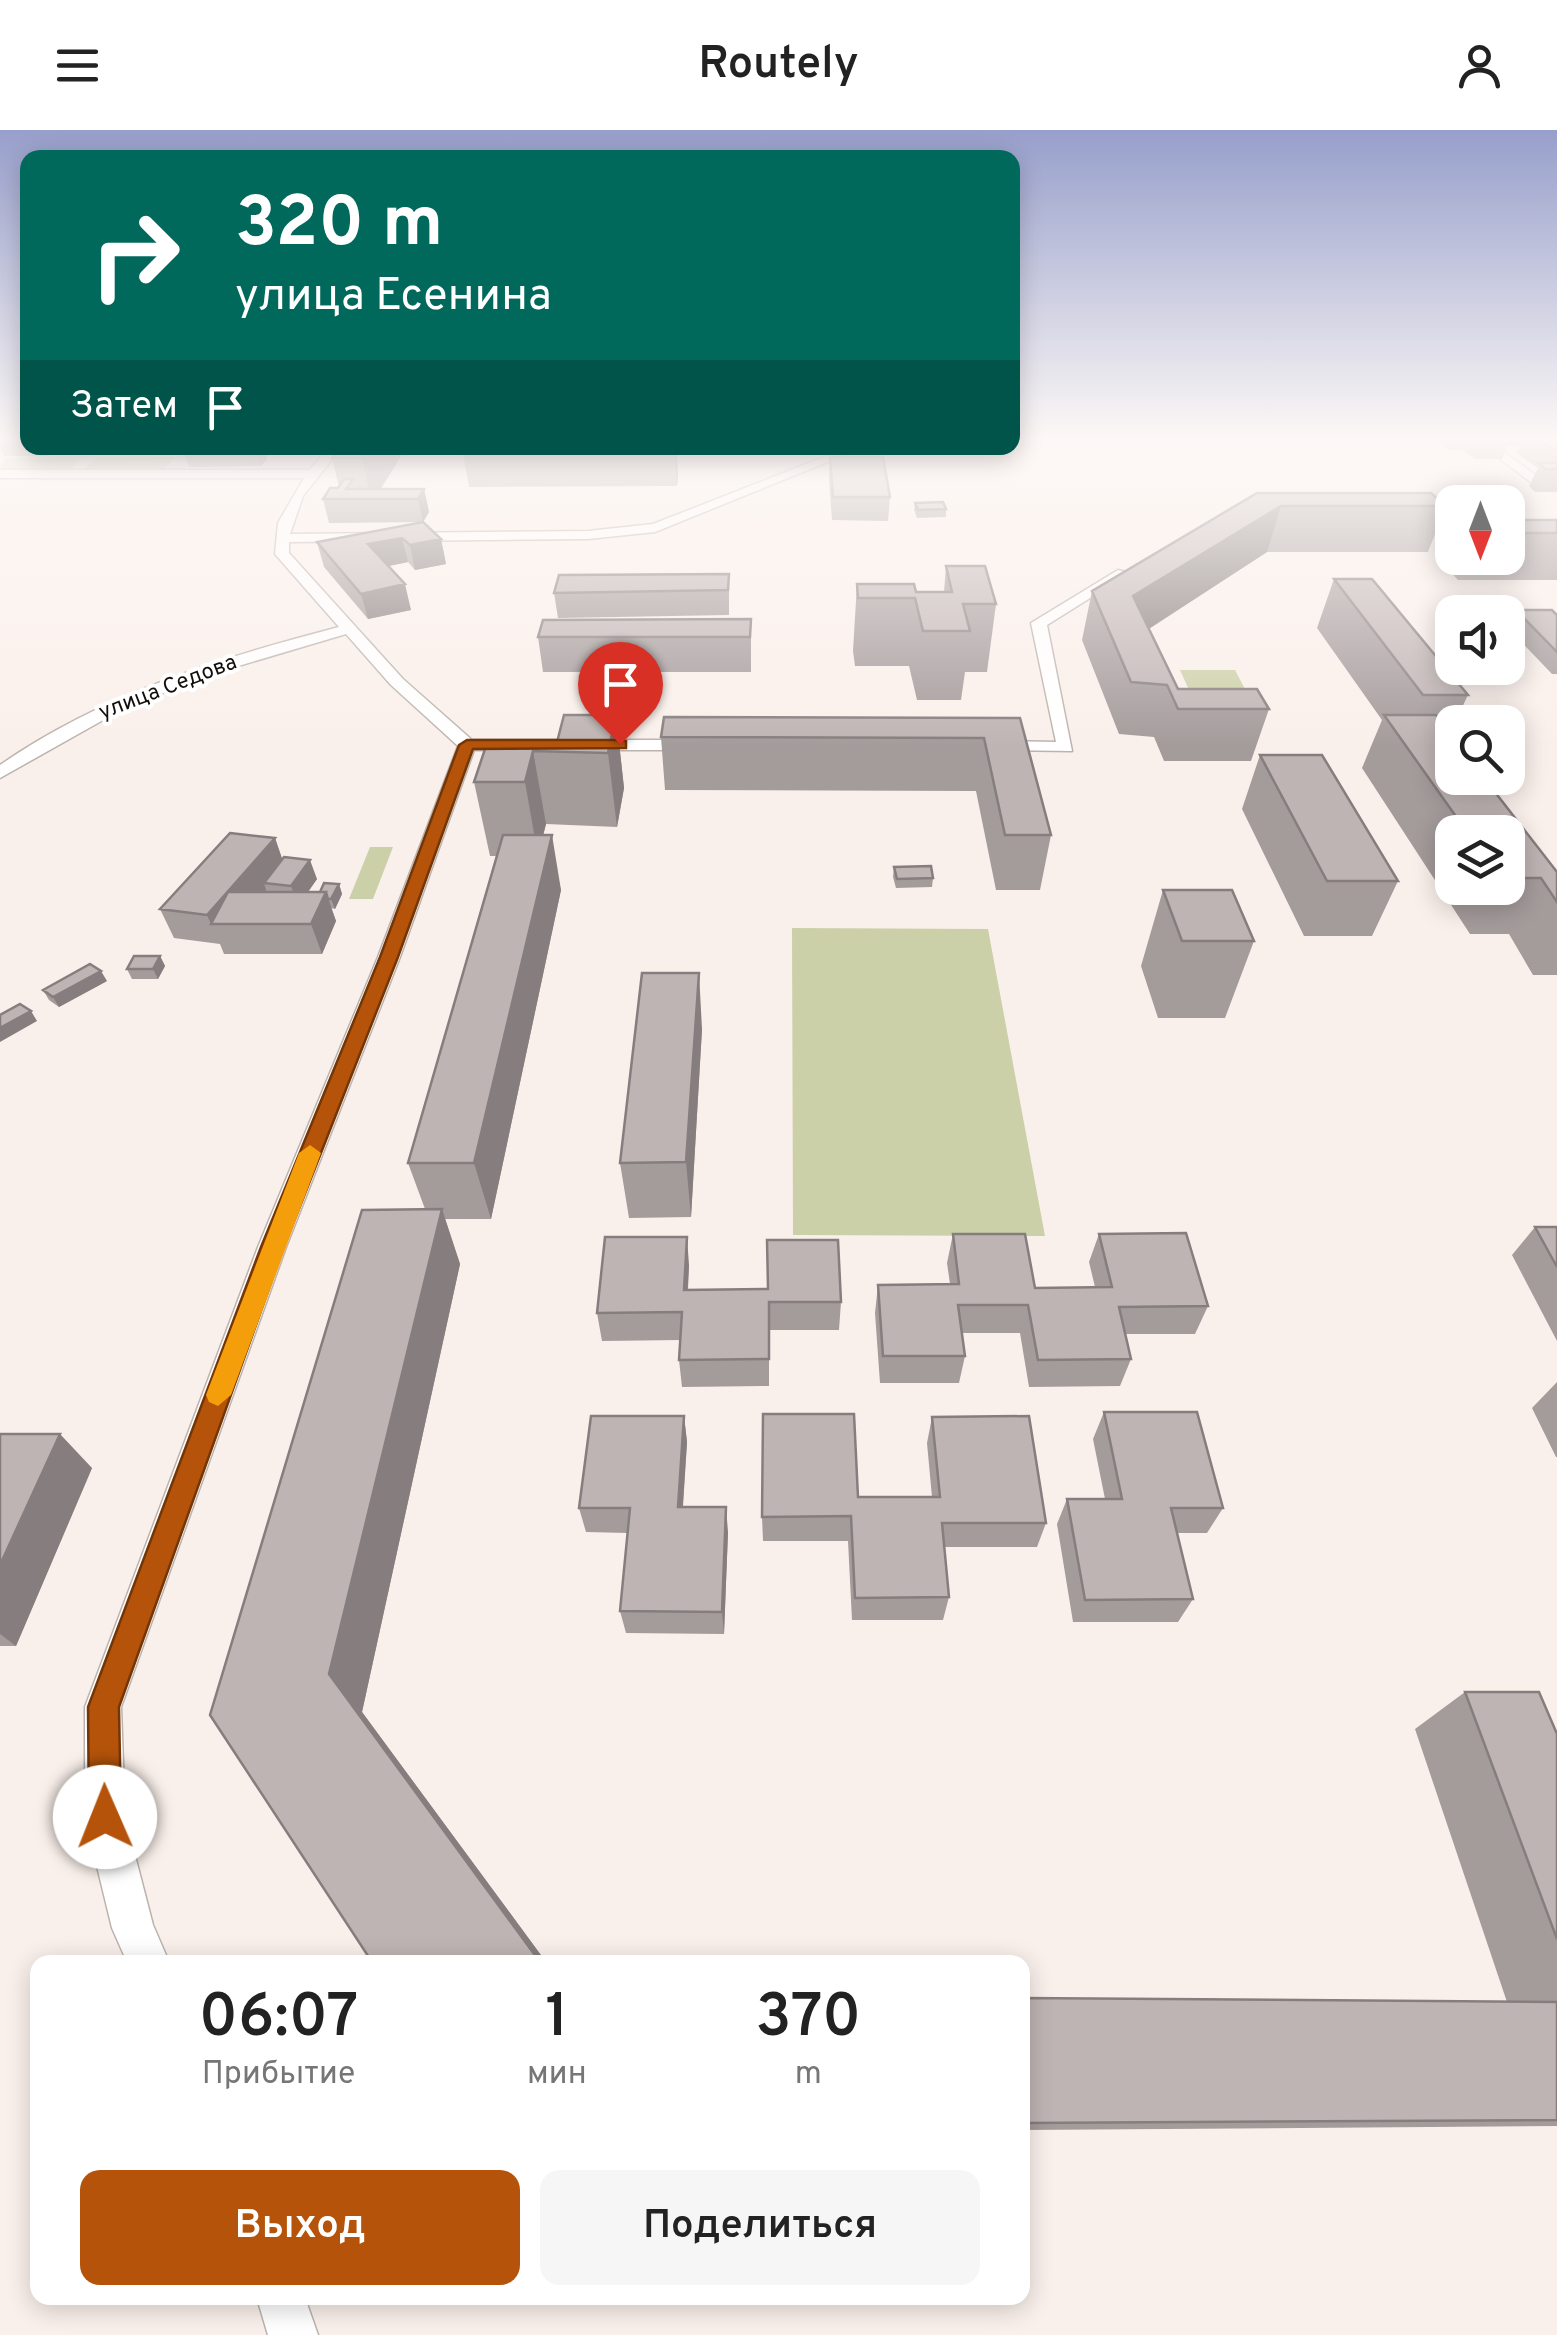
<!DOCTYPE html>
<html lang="ru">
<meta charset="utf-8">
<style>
:root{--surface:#fff;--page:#f6f6f6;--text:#222;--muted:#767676;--accent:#b45309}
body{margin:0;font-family:Overpass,sans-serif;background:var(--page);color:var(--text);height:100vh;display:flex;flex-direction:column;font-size:38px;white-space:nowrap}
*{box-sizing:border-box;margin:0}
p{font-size:32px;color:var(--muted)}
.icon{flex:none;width:55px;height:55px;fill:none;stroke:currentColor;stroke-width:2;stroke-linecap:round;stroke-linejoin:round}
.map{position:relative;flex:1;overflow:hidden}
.drawer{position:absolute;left:30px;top:1825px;width:1000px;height:350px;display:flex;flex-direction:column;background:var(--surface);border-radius:20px;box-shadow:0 5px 25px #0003}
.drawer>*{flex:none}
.hud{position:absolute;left:20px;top:20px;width:1000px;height:305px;border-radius:20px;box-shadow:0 5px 25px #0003;background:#00695c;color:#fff;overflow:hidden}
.needle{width:65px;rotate:180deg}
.controls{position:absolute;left:1435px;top:355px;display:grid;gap:20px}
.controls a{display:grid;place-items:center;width:90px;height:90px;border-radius:20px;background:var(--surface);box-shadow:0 5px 25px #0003;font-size:50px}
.pin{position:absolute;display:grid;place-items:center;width:85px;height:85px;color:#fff;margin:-102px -42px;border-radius:50% 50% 50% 0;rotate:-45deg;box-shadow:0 0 10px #0007}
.pin .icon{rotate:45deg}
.me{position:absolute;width:110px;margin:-55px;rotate:359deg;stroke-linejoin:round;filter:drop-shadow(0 0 8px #0008)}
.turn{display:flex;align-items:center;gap:35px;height:210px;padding:0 50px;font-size:45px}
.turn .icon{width:130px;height:130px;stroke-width:2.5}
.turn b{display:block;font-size:70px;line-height:85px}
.then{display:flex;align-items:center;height:95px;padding:0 50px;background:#0003;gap:20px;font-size:38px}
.eta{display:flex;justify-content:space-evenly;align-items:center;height:170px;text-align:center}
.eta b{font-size:60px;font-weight:600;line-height:70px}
.cta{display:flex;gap:20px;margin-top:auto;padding:20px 50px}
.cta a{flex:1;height:115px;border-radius:20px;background:var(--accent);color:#fff;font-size:40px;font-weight:600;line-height:115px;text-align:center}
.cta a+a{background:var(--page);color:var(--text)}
header{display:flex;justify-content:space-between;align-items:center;height:130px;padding:0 50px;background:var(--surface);font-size:45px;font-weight:600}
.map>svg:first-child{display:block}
.green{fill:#ccd0a8}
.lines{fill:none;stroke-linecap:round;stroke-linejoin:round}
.street-casing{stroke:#bcb3ae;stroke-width:3}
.street{fill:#fff;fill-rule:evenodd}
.wall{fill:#a49b9b;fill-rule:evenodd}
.shaded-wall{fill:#867e7e}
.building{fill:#bfb4b4;stroke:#867e7e;stroke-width:2.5}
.route{fill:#b45309;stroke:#753606;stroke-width:2.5}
.slow{fill:#f59e0b}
.labels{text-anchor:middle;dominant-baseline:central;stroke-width:8;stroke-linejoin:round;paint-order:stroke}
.far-street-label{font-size:22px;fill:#110e0c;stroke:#fff}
</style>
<header><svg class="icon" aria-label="menu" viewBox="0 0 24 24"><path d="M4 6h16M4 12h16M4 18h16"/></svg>Routely<svg class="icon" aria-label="person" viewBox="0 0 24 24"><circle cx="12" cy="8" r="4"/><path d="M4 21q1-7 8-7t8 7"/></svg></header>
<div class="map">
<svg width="1557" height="2205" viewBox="0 0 1557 2205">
<rect width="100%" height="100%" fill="#faf0eb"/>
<!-- green -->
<path class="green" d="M175,327l-12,14 -82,1 14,-14z
M83,328l-16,15h-67l4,-14z
M1180,540h55l26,50 -59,-1z
M370,717h23l-20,52h-24z
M792,798l196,1 57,307 -252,-1z"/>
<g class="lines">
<defs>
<path id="street" d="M1474,309h13l60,45 -10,3z
M329,318h12l-38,48 -13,38 298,-3 65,-7 194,-76h15l-207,84 -67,7 -299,3v11l114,126 69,61h223l9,5 -9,5h-221l-74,207 -114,290 -165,460 4,110 28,108 16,37h-42l-15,-34 -27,-111v-110l173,-460 120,-290 80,-211 -67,-61 -45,-51 -128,38 -90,34 -128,72v-13c103,-71 220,-107 339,-138l-64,-73 3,-31 26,-45h-304v-8h309z
M1452,390v8h-50l-7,-4 7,-4z
M1118,440l12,3 -83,52 25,126 -85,-1v-8l6,-1 63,1 -25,-119z
M257,2168h48l13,37h-50z"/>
</defs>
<!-- street casing -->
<use href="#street" class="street-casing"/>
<!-- street -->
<use href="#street" class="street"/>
</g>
<!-- wall -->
<path class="wall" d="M0,309h28v9h27l-9,8h-42l-4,-9z
M1434,309h123v53h-22l-6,-6 9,-18 -22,-15 3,-7h-12l-5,13h-27l-12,-9h-14z
M264,318l3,11 -6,7 -72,1 -5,-15z
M340,318h63l1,3 -23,38h43l5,23 -6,10 18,17 5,25 -31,6 -7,-8 -19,4 22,44 -43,9 -44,-52 -7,-25 103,-20 -91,1 -6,-24 16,-12 -7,-29z
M462,318h293v2h-78l1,26 -1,10 -208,1z
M830,327l60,40 -2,24 -56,-1 -3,-41z
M1257,363l189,13 -18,46h-161l-118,77 29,60 91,20 -18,52h-87l-10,-24 -35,-3 -37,-94 10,-49z
M915,373l31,6v8l-29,1 -3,-8z
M1508,390h49v60h-99l-12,-13 6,-16v7h56z
M946,436l50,38 -9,68h-22l-4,28h-44l-8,-34h-54l-2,-15 4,-67 59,8h28z
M729,444v41l-171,3 -4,-25z
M1334,449l134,116 -13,27h-3l-2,11 107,139v103h-24l-24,-41h-39l-108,-166 20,-48 -65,-92zM1452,702h56v56h-56z
M1516,480l41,5v59h-5l-44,-46z
M751,489v53h-208l-5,-35z
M616,585l8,73 -7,39 -71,-3 -3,11 18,55 -70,329h-46l15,45 -98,448 184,250h-174l-162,-247 215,-506 -17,-46 88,-307h-6l-16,-74 12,-36h70z
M1020,588l31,117 -11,55h-44l-20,-99 -311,-1 -4,-53z
M1260,625l138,126 -26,55h-68l-62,-127z
M275,708l7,21 35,20 -9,13h12l19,-8 3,10 -7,15 -4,-1 5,13 -14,33h-98l-4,-10 -46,-6 -14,-29z
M894,737l39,11 -1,9 -36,1 -3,-11z
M1163,760l91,51 -29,77h-67l-17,-52z
M160,826l5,10 -7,13h-26l-5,-10z
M107,851l-48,26 -10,-7 -6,-10z
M702,899l-11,188 -62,1 -9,-55z
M1535,1097h22v114l-45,-86z
M953,1104l82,54 60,-1 -6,-25 10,-28 109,72 -13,28h-70l6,25 -11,27 -91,1 -9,-54h-58l3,23 -6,27h-79l-5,-70 3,-28 72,-1 -3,-21z
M689,1135l-1,25 153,12 -2,28h-70v56l-87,1 -3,-27 1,-20 -78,1 -5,-28z
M1557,1252v75h-1l-24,-49z
M1104,1282l119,96 -16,25h-30l16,66 -15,23h-105l-16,-98 10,-25h38l-12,-60z
M684,1286l3,26 -4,65 45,25 -4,102 -98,-1 -6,-22 8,-78 -42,-1 -7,-24z
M932,1287l114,106 -9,24h-93l5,50 -6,23h-91l-4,-79h-85l-1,-24 96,-20h74l-5,-54z
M0,1304l92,34 -76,178h-16z
M1465,1562l92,42v392l-535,4v-132l485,4 -92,-273z"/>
<!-- shaded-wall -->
<path class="shaded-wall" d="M42,318h13l-9,8z
M260,318h4l3,11 -6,7 -4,-15z
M369,318h34l1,3 -30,48h-3l-9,-41z
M674,318h2l2,28 -1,10z
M424,359l5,23 -6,10 -5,-23z
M1281,376l-14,46 -145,94 11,-50z
M402,408l6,24 -34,7 -6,-25z
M441,409l5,25 -31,6 -5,-25z
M405,454l6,26 -43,9 -7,-25z
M616,585l8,73 -7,39 -9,-74z
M533,621l13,73 -8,32 -13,-74z
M552,705l9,55 -70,329 -17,-56z
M275,708l10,29 -21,16 2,7 -29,34h-26l-4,-9z
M310,730l7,19 -19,27 -7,-20z
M339,754l3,10 -7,15 -4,-10z
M326,762l10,29 -14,33 -11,-30z
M160,826l5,10 -7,13 -5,-10z
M101,841l6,10 -48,26 -6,-10z
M699,843l3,56 -11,188 -5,-55z
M31,881l6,10 -37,21v-14z
M442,1079l18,55 -98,448 184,250h-6l-211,-288z
M687,1107l2,28 -3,53 -2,-28z
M684,1286l3,26 -6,90 -3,-25z
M60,1304l32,34 -76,178 -16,-12v-69z
M726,1377l2,25 -4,102 -2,-22z"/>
<!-- building -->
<path class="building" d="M0,309h28v2h-28z
M1538,309h19v13z
M188,318h72l-3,3 -73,1z
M340,318h29l-7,10h-30z
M830,327h53l7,40h-57z
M1539,333h18v6h-11z
M344,349h9l-7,10h78l-6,10h-95l7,-11h8z
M1257,363h174l15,13h-165l-148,90 45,93h79l12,20h-91l-11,-24 -36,-3 -39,-91z
M943,372l3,7 -28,1 -3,-7z
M1508,390h49v13h-49z
M423,392l18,17 -31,6 -8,-7 -34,6 37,40 -44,10 -44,-52z
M946,436h39l11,38h-33l7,27h-47l-8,-33h-57l-1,-14h57l2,8h36z
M729,444l-1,16 -174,3 5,-18z
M1334,449h38l96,116h-45z
M1516,480h36l5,5v37z
M751,489l-1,18h-212l5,-17z
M564,585h52l-8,38 -75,-2 -8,31h-51l12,-36h70z
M1384,585h52l16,21v42h32l73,94v30l-16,-24h-33v-46h-41z
M664,587l356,1 31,117h-46l-21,-97 -323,-1z
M1260,625h62l76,126h-71z
M230,703l45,5 -68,77 -47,-6z
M503,705h49l-78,328h-66z
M284,727l26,3 -19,26 -27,-3z
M931,736l2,12 -36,1 -3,-12z
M324,753l15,1 -8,15h-3l-2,-7h-6z
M1163,760h69l22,51h-72z
M228,762h98l-15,32h-100z
M134,826h26l-7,13h-26z
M90,834l11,7 -48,26 -10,-7z
M642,843h57l-13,189 -66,1z
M20,874l11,7 -31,17v-13z
M442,1079l-113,465 211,288h-168l-162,-247 152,-505z
M1535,1097h22v40z
M1186,1103l22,73 -89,1 12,52 -93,1 -10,-55h-70l7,51h-82l-5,-71 81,-1 -6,-50h72l10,54 77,-1 -13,-53z
M605,1107h82l-3,53 84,-1 -1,-49h71l3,62h-72v57l-90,1 3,-48 -85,1z
M1104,1282h93l26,96h-52l22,91 -108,1 -18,-101h55z
M763,1284h91l4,83h82l-8,-80 97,-1 17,107h-104l7,74 -94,1 -4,-82 -89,1z
M591,1286h93l-6,91h48l-4,105 -102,-1 10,-103h-51z
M0,1304h60l-60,131z
M1465,1562h74l18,42v205z
M1022,1868l535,4v118l-535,3z"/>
<!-- sky -->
<linearGradient id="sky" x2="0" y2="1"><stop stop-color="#979fcb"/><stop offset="0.5" stop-color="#fdf8f6"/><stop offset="1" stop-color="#fdf8f6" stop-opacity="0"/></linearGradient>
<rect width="1557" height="617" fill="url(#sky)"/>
<!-- route -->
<path class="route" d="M620,610l6,1v7l-153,1 -75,208 -114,290 -165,460 2,110 -5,12 -11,4 -11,-4 -5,-12 -1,-110 173,-460 119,-290 79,-212 8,-5z"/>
<!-- slow -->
<path class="slow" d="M310,1015l11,8 -90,242 -13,11 -9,-4 -3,-7 93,-242z"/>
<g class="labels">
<!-- far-street labels -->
<g class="far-street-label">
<text transform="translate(168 558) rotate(-21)">улица Седова</text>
</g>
</g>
</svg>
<div class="controls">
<a><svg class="needle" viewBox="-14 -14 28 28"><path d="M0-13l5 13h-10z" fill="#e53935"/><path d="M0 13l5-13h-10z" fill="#767676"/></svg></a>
<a><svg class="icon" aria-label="sound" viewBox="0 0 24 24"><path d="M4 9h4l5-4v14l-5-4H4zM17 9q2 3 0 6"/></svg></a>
<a><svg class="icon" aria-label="search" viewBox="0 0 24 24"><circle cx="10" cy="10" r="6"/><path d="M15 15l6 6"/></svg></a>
<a><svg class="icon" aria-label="layers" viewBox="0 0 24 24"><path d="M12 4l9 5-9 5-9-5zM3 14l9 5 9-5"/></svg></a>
</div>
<div class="pin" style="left:620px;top:614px;background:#d93025"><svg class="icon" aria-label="arrive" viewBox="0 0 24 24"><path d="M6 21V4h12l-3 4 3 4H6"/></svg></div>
<svg class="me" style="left:105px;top:1687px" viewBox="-20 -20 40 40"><circle r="19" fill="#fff"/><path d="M0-13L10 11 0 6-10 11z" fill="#b45309"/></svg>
<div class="hud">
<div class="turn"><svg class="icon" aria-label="right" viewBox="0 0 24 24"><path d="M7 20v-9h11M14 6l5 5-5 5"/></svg><div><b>320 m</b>улица Есенина</div></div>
<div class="then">Затем<svg class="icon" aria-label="arrive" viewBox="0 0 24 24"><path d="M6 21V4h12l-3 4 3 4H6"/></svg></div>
</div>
<section class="drawer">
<div class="eta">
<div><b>06:07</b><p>Прибытие</p></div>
<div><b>1</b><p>мин</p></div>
<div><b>370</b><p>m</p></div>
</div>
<div class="cta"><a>Выход</a><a>Поделиться</a></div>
</section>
</div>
